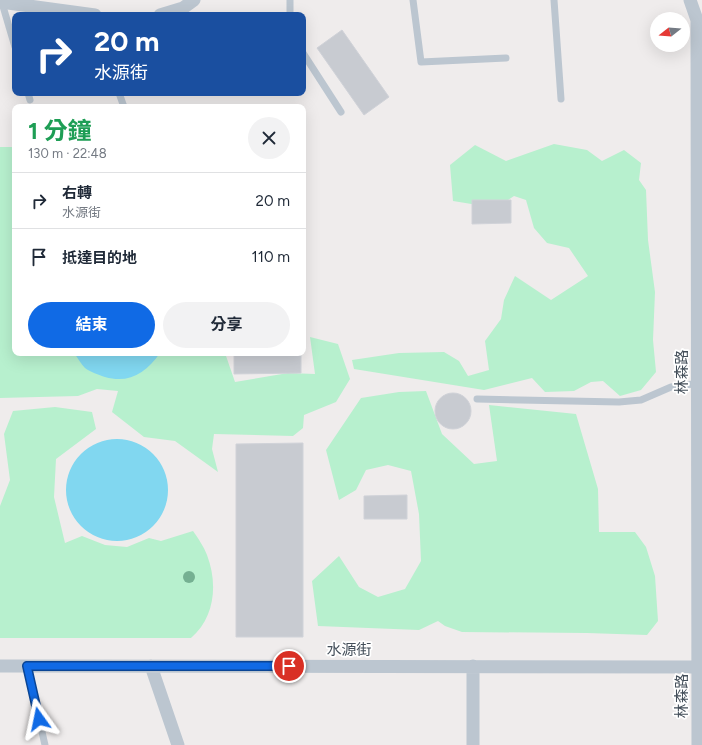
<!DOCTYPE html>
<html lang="zh-TW">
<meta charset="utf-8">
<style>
:root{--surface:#fff;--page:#f2f2f3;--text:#1f2937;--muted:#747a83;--line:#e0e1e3;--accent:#106ae5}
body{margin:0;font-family:Figtree,"Noto Sans TC",sans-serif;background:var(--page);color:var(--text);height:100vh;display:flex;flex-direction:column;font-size:15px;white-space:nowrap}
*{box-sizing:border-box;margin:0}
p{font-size:13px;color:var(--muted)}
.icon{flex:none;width:22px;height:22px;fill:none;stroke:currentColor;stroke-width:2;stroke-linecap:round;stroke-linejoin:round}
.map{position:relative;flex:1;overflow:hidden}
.drawer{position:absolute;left:12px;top:104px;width:294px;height:252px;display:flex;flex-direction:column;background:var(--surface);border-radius:8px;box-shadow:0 4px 16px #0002}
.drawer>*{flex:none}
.banner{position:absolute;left:12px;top:12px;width:294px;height:84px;border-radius:8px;box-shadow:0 4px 16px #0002;background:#1a4fa0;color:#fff;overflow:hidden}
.needle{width:26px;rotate:253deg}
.fabs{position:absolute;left:650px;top:12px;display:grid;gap:8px}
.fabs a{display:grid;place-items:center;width:40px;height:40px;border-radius:50%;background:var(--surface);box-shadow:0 4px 16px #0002;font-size:20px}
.pin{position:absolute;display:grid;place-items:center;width:34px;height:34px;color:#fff;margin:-17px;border:2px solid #fff;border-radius:50%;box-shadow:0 1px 4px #0007}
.me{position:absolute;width:44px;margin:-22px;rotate:348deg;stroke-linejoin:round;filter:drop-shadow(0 0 3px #0008)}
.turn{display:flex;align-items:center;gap:14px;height:84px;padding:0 16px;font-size:18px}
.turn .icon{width:52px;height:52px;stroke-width:2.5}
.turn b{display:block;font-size:28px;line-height:34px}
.round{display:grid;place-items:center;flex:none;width:42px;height:42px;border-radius:21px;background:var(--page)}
.head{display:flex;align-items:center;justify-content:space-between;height:68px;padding:0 16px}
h1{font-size:24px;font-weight:700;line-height:30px;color:#1e9e55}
.cta{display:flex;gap:8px;margin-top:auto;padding:8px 16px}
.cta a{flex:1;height:46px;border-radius:24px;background:var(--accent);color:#fff;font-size:16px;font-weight:700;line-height:46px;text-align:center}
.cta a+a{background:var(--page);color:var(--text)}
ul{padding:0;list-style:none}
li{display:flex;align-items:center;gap:12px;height:56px;padding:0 16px;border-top:1px solid var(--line)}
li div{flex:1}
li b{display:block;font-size:15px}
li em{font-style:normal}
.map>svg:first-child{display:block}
.green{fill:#b7f0ce}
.water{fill:#81d7f0}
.building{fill:#c8cbd1;stroke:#d0d2d8}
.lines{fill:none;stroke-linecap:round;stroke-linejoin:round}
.service{stroke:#bcc6d0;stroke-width:7}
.minor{stroke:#bcc6d0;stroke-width:13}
.tree{fill:#75b092}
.route-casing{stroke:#0a4595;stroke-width:10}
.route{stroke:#106ae5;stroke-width:7}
.labels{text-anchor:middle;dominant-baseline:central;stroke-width:3.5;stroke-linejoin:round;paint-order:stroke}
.street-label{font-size:15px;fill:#444f5a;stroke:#fff}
</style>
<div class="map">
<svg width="702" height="745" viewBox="0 0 702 745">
<rect width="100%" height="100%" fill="#efecec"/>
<!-- green -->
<path class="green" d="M554,144l33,6 15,11 22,-11 17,13 -2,17 7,10 2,50 7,52 -2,48 3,32 -15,18 -21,6 -17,-15 -12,1 -17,9 -29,1 -13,-14 -48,12 -130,-21 -2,-9 47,-7 45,-1 15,9 9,15 21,-6 -4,-29 16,-22 3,-19 11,-24 36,24 37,-24 -19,-28 -22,-5 -13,-15 -8,-28 -12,-4 -18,12 -43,-7 -3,-36 25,-20 31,16z
M0,147h15v206h210l10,29 53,-9 27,1 -5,-37 28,7 12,35 -14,23 -32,13 -1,13 -10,8 -79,-2 -2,15 6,23 -43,-31 -31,-4 -32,-25 6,-21 -21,-2 -19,7 -78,2z
M426,391l16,43 32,30 23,-3 -8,-56 87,9 22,75 1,43h36l11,15 9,29 3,45 -11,14 -60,-2 -125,-1 -17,-6 -7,-5 -19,9 -101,-4 -6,-45 27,-25 20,31 19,10 27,-8 16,-28 -2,-47 -8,-43 -23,-6 -22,5 -10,20 -17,10 -13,-50 35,-52 38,-6z
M55,407l37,5 4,17 -40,30 -2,38 11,46 17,-7 23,9 22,2 22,-9 12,3 32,-10c5,7 11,16 14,24 11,29 8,62 -16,83h-191v-132l10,-26 -6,-46 9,-23z"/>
<!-- water -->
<path class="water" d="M74,353h86c-14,20 -31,31 -55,24 -6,-2 -15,-5 -20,-9 -4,-4 -7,-10 -11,-15z
M66 490a51 51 0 1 1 102 0a51 51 0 1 1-102 0Z"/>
<!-- building -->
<path class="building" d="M342,30l47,67 -25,18 -47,-67z
M472,200h39v23l-39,1z
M234,353h67v20l-67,1z
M435 411a18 18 0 1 1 36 0a18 18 0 1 1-36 0Z
M303,443v194h-67v-193z
M407,495v24h-43v-23z"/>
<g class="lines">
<!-- service -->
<path class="service" d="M290,0v15
M413,0l8,62 85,-4
M554,0l7,99
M2,3l13,44
M303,53l38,59
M28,93l2,7
M119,93l5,14
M477,399l142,3 22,-2 30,-13 29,-4
M27,666l18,79"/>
<!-- minor -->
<path class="minor" d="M690,0l7,20 1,725
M0,2l95,13
M160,15l23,-7 11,-8
M0,666l698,1
M151,666l27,79
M473,745v-79"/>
</g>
<!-- trees -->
<circle class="tree" cx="189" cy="577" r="6"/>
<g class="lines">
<defs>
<path id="route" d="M39,719l-12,-53h262"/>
</defs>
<!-- route casing -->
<use href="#route" class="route-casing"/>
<!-- route -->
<use href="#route" class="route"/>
</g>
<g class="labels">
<!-- street labels -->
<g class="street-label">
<text transform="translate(682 372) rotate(-90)">林森路</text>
<text x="349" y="650">水源街</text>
<text transform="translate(682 696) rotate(-90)">林森路</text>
</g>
</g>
</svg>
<div class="fabs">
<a><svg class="needle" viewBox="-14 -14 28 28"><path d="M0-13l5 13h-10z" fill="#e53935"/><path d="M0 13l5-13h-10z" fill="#747a83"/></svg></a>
</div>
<div class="pin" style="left:289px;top:666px;background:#d93025"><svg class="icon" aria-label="arrive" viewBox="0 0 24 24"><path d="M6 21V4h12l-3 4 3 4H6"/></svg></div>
<svg class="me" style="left:39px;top:719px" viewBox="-20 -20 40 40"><path d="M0-17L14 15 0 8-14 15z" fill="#106ae5" stroke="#fff" stroke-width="4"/></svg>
<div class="banner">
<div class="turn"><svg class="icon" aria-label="right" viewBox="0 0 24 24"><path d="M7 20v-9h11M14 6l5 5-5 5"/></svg><div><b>20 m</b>水源街</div></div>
</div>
<section class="drawer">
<div class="head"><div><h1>1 分鐘</h1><p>130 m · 22:48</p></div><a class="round"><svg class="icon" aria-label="close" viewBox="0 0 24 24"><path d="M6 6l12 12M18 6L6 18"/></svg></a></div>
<ul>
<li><svg class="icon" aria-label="right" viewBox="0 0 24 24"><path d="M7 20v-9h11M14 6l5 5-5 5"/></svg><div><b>右轉</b><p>水源街</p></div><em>20 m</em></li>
<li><svg class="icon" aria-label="arrive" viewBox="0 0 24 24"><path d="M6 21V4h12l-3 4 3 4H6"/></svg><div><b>抵達目的地</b></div><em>110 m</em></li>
</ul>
<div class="cta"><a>結束</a><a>分享</a></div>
</section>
</div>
